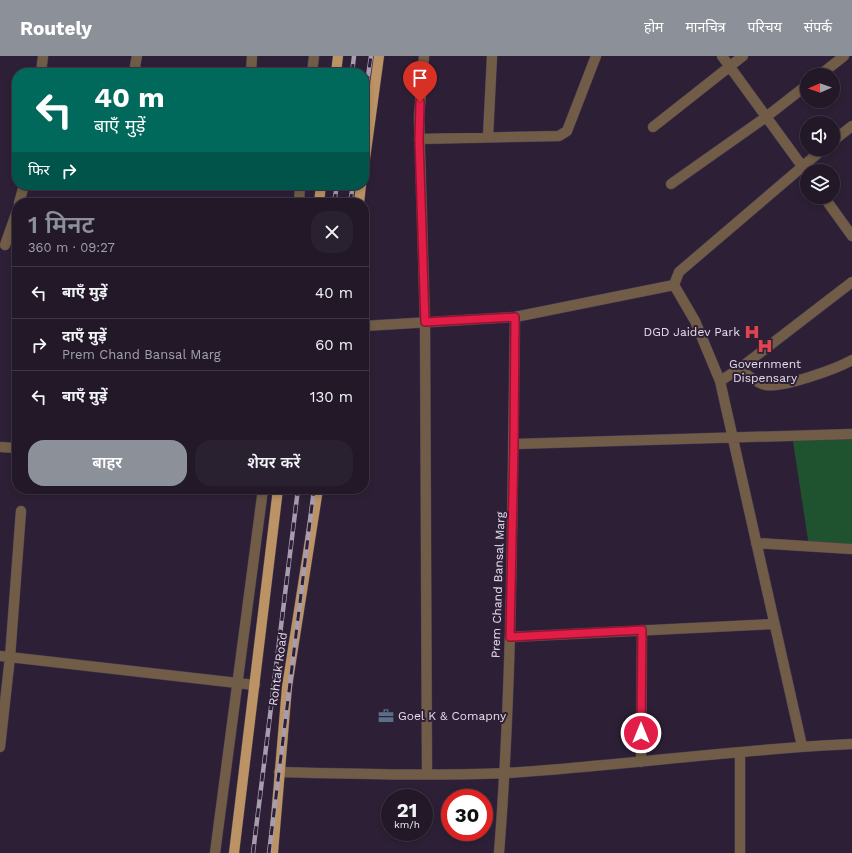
<!DOCTYPE html>
<html lang="hi">
<meta charset="utf-8">
<style>
:root{--surface:#221828;--page:#2a2130;--text:#f1f3f6;--muted:#a2a0a8;--line:#3f3745;--accent:#8c9099}
body{margin:0;font-family:"Work Sans","Noto Sans Devanagari",sans-serif;background:var(--page);color:var(--text);height:100vh;display:flex;flex-direction:column;font-size:15px;white-space:nowrap}
*{box-sizing:border-box;margin:0}
p{font-size:13px;color:var(--muted)}
.icon{flex:none;width:22px;height:22px;fill:none;stroke:currentColor;stroke-width:2;stroke-linecap:round;stroke-linejoin:round}
.map{position:relative;flex:1;overflow:hidden}
.sheet{position:absolute;left:12px;top:142px;width:357px;height:296px;display:flex;flex-direction:column;background:var(--surface);border-radius:16px;box-shadow:0 2px 6px #0003,0 0 0 1px var(--line)}
.sheet>*{flex:none}
.guide{position:absolute;left:12px;top:12px;width:357px;height:122px;border-radius:16px;box-shadow:0 2px 6px #0003,0 0 0 1px var(--line);background:#00695c;color:#fff;overflow:hidden}
.needle{width:26px;rotate:268deg}
.controls{position:absolute;left:800px;top:12px;display:grid;gap:8px}
.controls a{display:grid;place-items:center;width:40px;height:40px;border-radius:50%;background:var(--surface);box-shadow:0 2px 6px #0003,0 0 0 1px var(--line);font-size:20px}
.speed{position:absolute;left:381px;top:733px;display:flex;gap:8px;font-size:20px;font-weight:700;text-align:center}
.speed>*{display:grid;place-content:center;width:52px;height:52px;border-radius:50%;background:var(--surface);box-shadow:0 2px 6px #0003,0 0 0 1px var(--line);line-height:1}
.speed small{font-size:10px;font-weight:400}
.speed .limit{border:6px solid #d22;background:#fff;color:#111}
.pin{position:absolute;display:grid;place-items:center;width:34px;height:34px;color:#fff;margin:-41px -17px;border-radius:50% 50% 50% 0;rotate:-45deg;box-shadow:0 0 4px #0007}
.pin .icon{rotate:45deg}
.me{position:absolute;width:44px;margin:-22px;rotate:0deg;stroke-linejoin:round;filter:drop-shadow(0 0 3px #0008)}
.turn{display:flex;align-items:center;gap:14px;height:84px;padding:0 16px;font-size:18px}
.turn .icon{width:52px;height:52px;stroke-width:2.5}
.turn b{display:block;font-size:28px;line-height:34px}
.then{display:flex;align-items:center;height:38px;padding:0 16px;background:#0003;gap:8px;font-size:15px}
.round{display:grid;place-items:center;flex:none;width:42px;height:42px;border-radius:16px;background:var(--page)}
.head{display:flex;align-items:center;justify-content:space-between;height:68px;padding:0 16px}
h1{font-size:24px;font-weight:600;line-height:30px;color:var(--accent)}
.button{display:flex;gap:8px;margin-top:auto;padding:8px 16px}
.button a{flex:1;height:46px;border-radius:16px;background:var(--accent);color:#fff;font-size:16px;font-weight:600;line-height:46px;text-align:center}
.button a+a{background:var(--page);color:var(--text)}
ul{padding:0;list-style:none}
li{display:flex;align-items:center;gap:12px;height:52px;padding:0 16px;border-top:1px solid var(--line)}
li div{flex:1}
li b{display:block;font-size:15px}
li em{font-style:normal}
header{display:flex;align-items:center;gap:24px;box-sizing:border-box;height:56px;padding:0 20px;background:var(--accent);color:#fff}
header strong{font-size:19px}
nav{display:flex;gap:22px;margin-inline-start:auto;font-size:14px}
.map>svg:first-child{display:block}
.green{fill:#1f532f}
.lines{fill:none;stroke-linecap:round;stroke-linejoin:round}
.minor-casing{stroke:#4b3e53;stroke-width:11}
.major-casing{stroke:#4b3e53;stroke-width:11}
.minor{stroke:#715d47;stroke-width:10}
.major{stroke:#bc9364;stroke-width:10}
.rail-casing{stroke:#a79dae;stroke-width:4.5}
.rail{stroke:#2d2036;stroke-width:3;stroke-dasharray:9;stroke-linecap:butt}
.route-casing{stroke:#92132f;stroke-width:10}
.route{stroke:#e11d48;stroke-width:7}
.labels{text-anchor:middle;dominant-baseline:central;stroke-width:4;stroke-linejoin:round;paint-order:stroke}
.poi-label{font-size:12px;fill:#e6ddec;stroke:#2d2036;text-anchor:end}
.street-label{font-size:12px;fill:#e6ddec;stroke:#2d2036}
</style>
<header>
<strong>Routely</strong>
<nav><a>होम</a><a>मानचित्र</a><a>परिचय</a><a>संपर्क</a></nav>
</header>
<div class="map">
<svg width="852" height="797" viewBox="0 0 852 797">
<rect width="100%" height="100%" fill="#2d2036"/>
<!-- green -->
<path class="green" d="M852,378v115l-43,-3 -17,-111z"/>
<g class="lines">
<defs>
<path id="minor" d="M137,0l-2,10 3,7
M424,0l-5,61 6,205 2,452
M722,0l85,117
M41,17l2,-17
M251,17l1,-17
M312,17l2,-17
M820,19l24,-19
M653,71l90,-71
M488,81l4,-81
M419,83l140,-3 8,-5 29,-75
M833,85l19,-15
M671,128l95,-67 41,-32
M824,141l28,39
M19,147l5,-18
M299,147l1,-18
M5,189l12,-34
M364,270l151,-9 159,-32
M739,313c8,5 18,15 27,16 17,3 70,-16 86,-25
M720,325l19,-12 113,-87
M515,388l337,-10
M0,391l17,1
M756,487l96,6
M510,581l264,-13
M0,600l255,29
M802,690l-82,-365 -25,-60 -21,-36 5,-13 144,-123
M0,691l10,-90 11,-146
M740,697v100
M641,706l1,-132
M279,716c76,2 151,4 227,1 116,-7 230,-24 346,-29
M215,797l48,-364
M499,797c14,-178 13,-358 16,-536"/>
<path id="major" d="M336,17l2,-17
M364,110l15,-110
M319,147l2,-18
M359,147l2,-18
M234,797l44,-364
M273,797l14,-166 31,-198"/>
</defs>
<!-- minor casing -->
<use href="#minor" class="minor-casing"/>
<!-- major casing -->
<use href="#major" class="major-casing"/>
<!-- minor -->
<use href="#minor" class="minor"/>
<!-- major -->
<use href="#major" class="major"/>
<defs>
<path id="rail" d="M352,17l2,-17
M364,47l7,-47
M334,147l3,-18
M350,147l3,-18
M253,797l45,-364
M269,797l45,-364"/>
</defs>
<!-- rail casing -->
<use href="#rail" class="rail-casing"/>
<!-- rail -->
<use href="#rail" class="rail"/>
</g>
<g class="lines">
<defs>
<path id="route" d="M420,46l-1,37 6,183 90,-5 -1,127 -4,193 132,-7 -1,103"/>
</defs>
<!-- route casing -->
<use href="#route" class="route-casing"/>
<!-- route -->
<use href="#route" class="route"/>
</g>
<!-- icons -->
<defs>
<symbol id="hospital-bare" viewBox="-9 -9 18 18"><path d="M-5-5h3v3.5h4V-5h3V5h-3V1.5h-4V5h-3Z" fill="#e0444e" stroke="#2d2036" stroke-width="2.5" paint-order="stroke"/></symbol>
<symbol id="office-bare" viewBox="-9 -9 18 18"><path d="M-6-3h4V-5.5h4V-3h4V5H-6ZM-1-4.5V-3h2v-1.5ZM-6 0V1H6V0Z" fill="#5c6f8a" stroke="#2d2036" stroke-width="2.5" paint-order="stroke"/></symbol>
</defs>
<g fill-rule="evenodd">
<use href="#hospital-bare" x="741" y="265" width="22" height="22"/>
<use href="#hospital-bare" x="754" y="279" width="22" height="22"/>
<use href="#office-bare" x="375" y="649" width="22" height="22"/>
</g>
<g class="labels">
<!-- poi labels -->
<g class="poi-label">
<text x="740" y="276">DGD Jaidev Park</text>
<text x="765" y="308" text-anchor="middle">Government<tspan x="765" dy="14">Dispensary</tspan></text>
<text x="398" y="660" text-anchor="start">Goel K &amp; Comapny</text>
</g>
<!-- street labels -->
<g class="street-label">
<text transform="translate(498 529) rotate(-88)">Prem Chand Bansal Marg</text>
<text transform="translate(278 613) rotate(-82)">Rohtak Road</text>
</g>
</g>
</svg>
<div class="controls">
<a><svg class="needle" viewBox="-14 -14 28 28"><path d="M0-13l5 13h-10z" fill="#e53935"/><path d="M0 13l5-13h-10z" fill="#a2a0a8"/></svg></a>
<a><svg class="icon" aria-label="sound" viewBox="0 0 24 24"><path d="M4 9h4l5-4v14l-5-4H4zM17 9q2 3 0 6"/></svg></a>
<a><svg class="icon" aria-label="layers" viewBox="0 0 24 24"><path d="M12 4l9 5-9 5-9-5zM3 14l9 5 9-5"/></svg></a>
</div>
<div class="speed"><div>21<small>km/h</small></div><div class="limit">30</div></div>
<div class="pin" style="left:420px;top:46px;background:#d93025"><svg class="icon" aria-label="arrive" viewBox="0 0 24 24"><path d="M6 21V4h12l-3 4 3 4H6"/></svg></div>
<svg class="me" style="left:641px;top:677px" viewBox="-20 -20 40 40"><circle r="17" fill="#e11d48" stroke="#fff" stroke-width="3"/><path d="M0-11L8 9 0 5-8 9z" fill="#fff"/></svg>
<div class="guide">
<div class="turn"><svg class="icon" aria-label="left" viewBox="0 0 24 24"><path d="M17 20v-9H6M10 6l-5 5 5 5"/></svg><div><b>40 m</b>बाएँ मुड़ें</div></div>
<div class="then">फिर<svg class="icon" aria-label="right" viewBox="0 0 24 24"><path d="M7 20v-9h11M14 6l5 5-5 5"/></svg></div>
</div>
<section class="sheet">
<div class="head"><div><h1>1 मिनट</h1><p>360 m · 09:27</p></div><a class="round"><svg class="icon" aria-label="close" viewBox="0 0 24 24"><path d="M6 6l12 12M18 6L6 18"/></svg></a></div>
<ul>
<li><svg class="icon" aria-label="left" viewBox="0 0 24 24"><path d="M17 20v-9H6M10 6l-5 5 5 5"/></svg><div><b>बाएँ मुड़ें</b></div><em>40 m</em></li>
<li><svg class="icon" aria-label="right" viewBox="0 0 24 24"><path d="M7 20v-9h11M14 6l5 5-5 5"/></svg><div><b>दाएँ मुड़ें</b><p>Prem Chand Bansal Marg</p></div><em>60 m</em></li>
<li><svg class="icon" aria-label="left" viewBox="0 0 24 24"><path d="M17 20v-9H6M10 6l-5 5 5 5"/></svg><div><b>बाएँ मुड़ें</b></div><em>130 m</em></li>
</ul>
<div class="button"><a>बाहर</a><a>शेयर करें</a></div>
</section>
</div>
